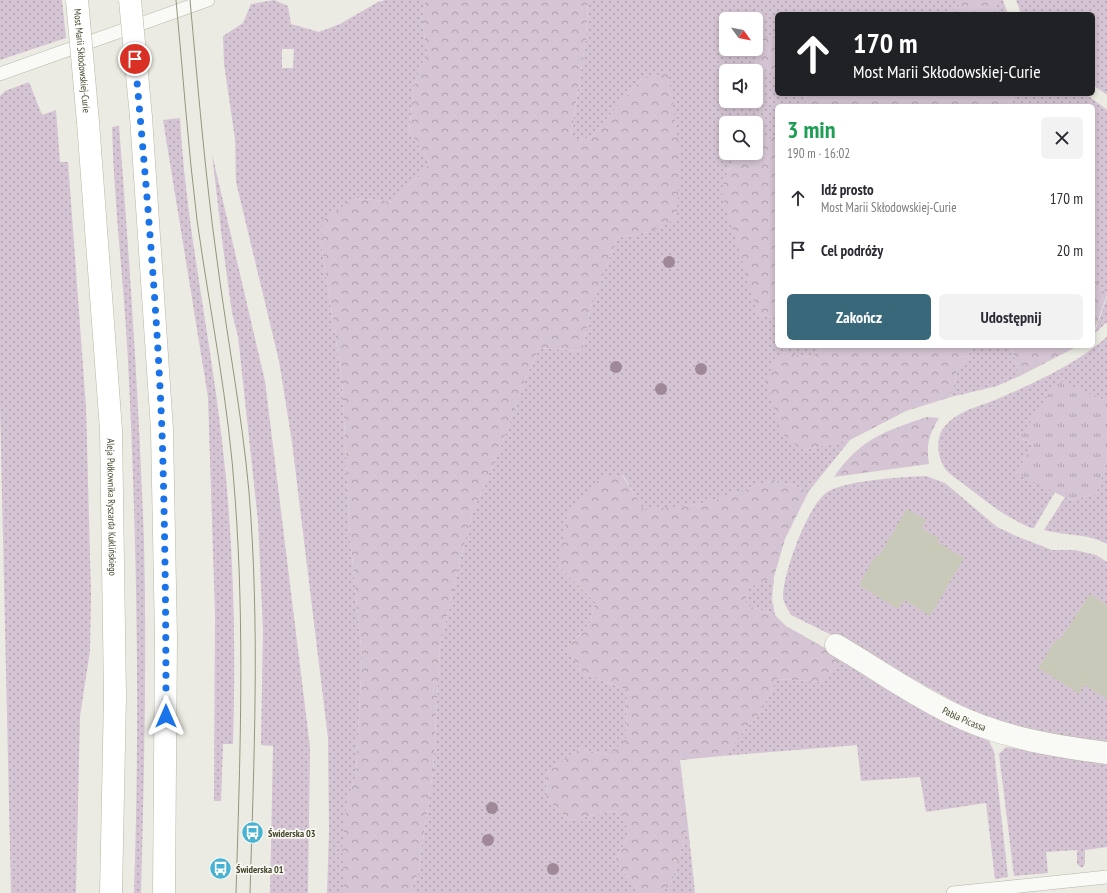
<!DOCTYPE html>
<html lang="pl">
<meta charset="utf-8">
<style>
:root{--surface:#fff;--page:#f2f2f3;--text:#2b2b33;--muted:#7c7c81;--accent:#38687a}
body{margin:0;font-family:"PT Sans Narrow",sans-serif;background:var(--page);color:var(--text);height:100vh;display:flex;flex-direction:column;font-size:15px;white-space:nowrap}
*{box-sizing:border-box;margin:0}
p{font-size:13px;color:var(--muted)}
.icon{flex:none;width:22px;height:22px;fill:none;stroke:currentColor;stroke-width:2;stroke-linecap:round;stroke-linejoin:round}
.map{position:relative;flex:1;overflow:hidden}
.sheet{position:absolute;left:775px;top:104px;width:320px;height:244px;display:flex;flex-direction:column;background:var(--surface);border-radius:6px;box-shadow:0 2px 6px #0003}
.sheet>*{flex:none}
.guide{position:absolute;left:775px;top:12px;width:320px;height:84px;border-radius:6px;box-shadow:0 2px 6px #0003;background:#202124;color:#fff;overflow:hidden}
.needle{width:26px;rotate:123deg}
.buttons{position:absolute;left:719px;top:12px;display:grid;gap:8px}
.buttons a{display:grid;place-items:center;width:44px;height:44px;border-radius:6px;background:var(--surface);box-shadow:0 2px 6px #0003;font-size:20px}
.pin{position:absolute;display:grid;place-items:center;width:34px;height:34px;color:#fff;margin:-17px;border:2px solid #fff;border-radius:50%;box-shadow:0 1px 4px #0007}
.me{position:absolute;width:44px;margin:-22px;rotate:0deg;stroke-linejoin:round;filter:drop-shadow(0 0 3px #0008)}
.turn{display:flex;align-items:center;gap:14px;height:84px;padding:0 12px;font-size:18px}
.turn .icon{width:52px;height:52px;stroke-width:2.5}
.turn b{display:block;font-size:28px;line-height:34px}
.round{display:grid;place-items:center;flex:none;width:42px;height:42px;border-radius:6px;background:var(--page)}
.summary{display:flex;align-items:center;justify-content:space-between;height:68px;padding:0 12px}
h1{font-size:24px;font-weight:700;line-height:30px;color:#1e9e55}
.action{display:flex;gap:8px;margin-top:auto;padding:8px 12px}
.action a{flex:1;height:46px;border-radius:6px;background:var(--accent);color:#fff;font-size:16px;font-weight:700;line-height:46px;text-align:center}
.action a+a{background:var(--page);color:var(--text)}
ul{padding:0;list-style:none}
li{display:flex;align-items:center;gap:12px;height:52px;padding:0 12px}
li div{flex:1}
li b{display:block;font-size:15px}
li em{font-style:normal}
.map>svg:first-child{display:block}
.grass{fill:url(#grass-dots);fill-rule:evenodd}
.forest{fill:url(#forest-crowns)}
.park{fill:url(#park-tufts)}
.building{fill:#c9c9ba}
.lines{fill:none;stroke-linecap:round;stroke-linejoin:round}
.lane-casing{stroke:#b6b6a8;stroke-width:14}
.street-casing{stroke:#b6b6a8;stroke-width:23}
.primary-casing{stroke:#b7b7a2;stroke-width:23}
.lane{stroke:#f9f9f6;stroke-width:13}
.street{stroke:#f9f9f6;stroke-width:22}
.primary{stroke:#fff;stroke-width:22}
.tram{stroke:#95957c;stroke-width:1}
.primary-bridge-casing{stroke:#b7b7a2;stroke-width:23;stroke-linecap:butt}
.primary-bridge{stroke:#fff;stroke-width:22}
.tree{fill:#9f8897}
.route{stroke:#1a73e8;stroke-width:7;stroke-dasharray:0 12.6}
.labels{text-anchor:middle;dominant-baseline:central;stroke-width:3.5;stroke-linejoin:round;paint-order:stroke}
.street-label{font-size:10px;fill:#44442a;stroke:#f8f8f3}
.poi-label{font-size:10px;font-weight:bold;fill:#44442a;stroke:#f8f8f3;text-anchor:start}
</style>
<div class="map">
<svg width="1107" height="893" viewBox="0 0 1107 893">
<defs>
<pattern id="grass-dots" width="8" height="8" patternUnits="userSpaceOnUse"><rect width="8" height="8" fill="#d5c4d3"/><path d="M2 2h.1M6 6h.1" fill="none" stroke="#aea1ab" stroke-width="1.8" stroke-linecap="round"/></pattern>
<pattern id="forest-crowns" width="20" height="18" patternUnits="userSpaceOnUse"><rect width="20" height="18" fill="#d5c4d3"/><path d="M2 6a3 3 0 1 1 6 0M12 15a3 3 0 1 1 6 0" fill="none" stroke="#aea1ab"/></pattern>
<pattern id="park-tufts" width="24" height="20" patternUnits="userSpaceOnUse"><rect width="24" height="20" fill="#d5c4d3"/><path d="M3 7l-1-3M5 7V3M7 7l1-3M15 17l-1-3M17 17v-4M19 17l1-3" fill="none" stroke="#aea1ab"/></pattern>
</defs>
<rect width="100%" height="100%" fill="#ebebe3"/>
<!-- grass -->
<path class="grass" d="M0,0h62l4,38 -66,22z
M274,0l14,6 3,18 28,8 21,-8 38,-22 7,-2h42l-2,1 -3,20 5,30 -13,35 -5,45 21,32 -37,39 -39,-4 -33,43 21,140 8,156 12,119 -6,119 -9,26 -3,88 5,4h-22l2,-61 -1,-94 -36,-296 -13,-81 -43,-179 -1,-43 -11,-75 -1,-28 20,-13 8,-19zM282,49h12l-1,19h-11z
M588,0h372v5l-11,9h-172v24h-15l-7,30 22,3v23h28l2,12h-30v29l-21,10v-22h-30v30h14l-13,20 31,141 19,4v28h48l-14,11 -30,-5 22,98 47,-10 -41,51 -36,-11 -67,23 -62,8 -21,-36 -65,91 37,36 -5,21 -24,26 18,25 43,16 -1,49 -17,16 -30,-6 -33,24 1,26 22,21 46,-9 16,20 -16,30 27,32h-233l9,-19 15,-102 7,-126 16,-69 16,-63 31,-73 23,-64 13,-29 43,3 9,-45 27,-69 31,-5 -7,-154 -52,60 -20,3 16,-102zM726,19h30v30h-30zM726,71h30v30h-30z
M995,0h8l5,14h-11z
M1016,0h91v95l-14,-10v-71h-72z
M29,82l13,33 14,-5 4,52h8l18,245 5,187 -1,57 -10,65 -4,177h-65l-11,-489v-308l5,-5z
M1012,94h74l21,16v185l-14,-18v-171h-87l7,-7z
M180,118c6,109 30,215 42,323 12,101 14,202 11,303h-10l-2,57h-7l1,-187 -7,-217 -45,-277z
M119,126c11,139 20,277 25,416 3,117 0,234 -3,351h-7c6,-177 3,-355 -6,-532 -4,-78 -14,-156 -16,-234z
M212,154l53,227 45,366 -2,146h-38l3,-147 -12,-1 2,-115 -5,-109 -20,-185 -6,-23 -9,-66z
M1107,297v25l-13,12z
M1107,337v64l-49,-20 -37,57 12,7 -17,28 39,19 -21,36h-3c-26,-11 -44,-26 -66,-43 -5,-4 -12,-8 -17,-13 -11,-12 -14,-35 -2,-47 14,-16 37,-19 56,-28 37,-16 75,-34 105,-60z
M975,346h36l9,30 -23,10 -46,11 6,-26z
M1107,461v83c-20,-11 -41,-8 -63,-14l21,-33 5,3 26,-6z
M926,476l19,7 52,44 19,9 36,14h23l21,5 11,7v181l-77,-9 -47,-16 -127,-71 -65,-32c-3,-6 -7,-11 -8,-17 -1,-23 26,-97 46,-107 21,-11 73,-14 97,-15z
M774,577l-2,22 3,16 -29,-10 1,-17z
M841,657l119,71 29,13 5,10 14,126 -13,2 -9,-76 -60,9 -6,-35 -59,4 -4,-36 -135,11 38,-43 17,-34 46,3z
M1006,747l101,17v83l-22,3v14l-3,4 -5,-4v-14l-31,2 2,21 -34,3 -15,-122z
M688,826l7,67h-43l18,-6z"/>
<!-- forest -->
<path class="forest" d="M427,0h161l-2,39 -16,102 20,-3 52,-60 26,-5 12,79 -3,67 -28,13 -31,5 -27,69 -9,45 -43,-3 -13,29 -23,64 -31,73 -16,63 -16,69 -7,126 -15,102 -9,19h-60l-5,-4 -2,-43 5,-45 9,-26 6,-119 -12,-119 -8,-156 -21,-140 1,-20 32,-23 39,4 37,-39 -21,-32 5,-45 13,-35 -5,-30 3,-20z
M960,0h35l2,14h-48l11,-9z
M762,38h15v33l-22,-3z
M805,94h207l1,5 -7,7h-199z
M777,135v183l-19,-4 -37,-123 6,-18 13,-20h16v-8z
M1093,277l14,18 -14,39z
M825,346h150l-18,25 -6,26 -45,14 -56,29 -47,10 -20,-15 -18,-55 16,-28 30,5z
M1011,346h67l-58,30z
M927,417l12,1c-10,17 -13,26 -10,46l-95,13c26,-38 51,-46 93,-60z
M622,475l22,35 62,-7 67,-23 36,11 -24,48 -11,38 -27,11 -1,17 29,10 11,11 55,31 -18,25 -46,-3 -17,34 -38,43 -42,4 8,66 -18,61 -18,6h-10l-27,-32 16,-30 -16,-20 -46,9 -22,-21 -1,-26 33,-24 30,6 17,-17 1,-48 -43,-16 -18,-25 24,-26 5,-21 -37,-36 9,-52 35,-38z"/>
<!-- park -->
<path class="park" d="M1058,380l49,21v60l-11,33 -26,6 -54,-27 17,-28 -13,-8z"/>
<!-- building -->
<path class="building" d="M907,509l19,11 -5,8 19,11 -3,3 27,16 -34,58 -26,-16 -6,9 -39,-24 17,-30 3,1z
M1090,594l17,11v94l-23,-14 -5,9 -41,-26 19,-30 3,2z"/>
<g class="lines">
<defs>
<path id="lane" d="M0,74l208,-74
M953,893l154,-16"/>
<g id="street">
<path id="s1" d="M836,645c38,22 74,48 113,67 50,25 103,34 158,41"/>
</g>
<g id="primary">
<path d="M141,117l21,313 4,208 -2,255"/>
<path id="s2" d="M88,122l23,308 4,266 -4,197"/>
</g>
</defs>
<!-- lane casing -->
<use href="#lane" class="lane-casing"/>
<!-- street casing -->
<use href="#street" class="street-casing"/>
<!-- primary casing -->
<use href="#primary" class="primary-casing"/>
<!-- lane -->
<use href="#lane" class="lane"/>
<!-- street -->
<use href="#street" class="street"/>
<!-- primary -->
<use href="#primary" class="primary"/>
<!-- tram -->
<path class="tram" d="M176,0c7,73 12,147 21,220 13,92 32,184 38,277 10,132 5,264 1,396
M190,0c8,87 15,174 27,260 10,78 25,154 32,232 11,134 5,267 1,401"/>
<defs>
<g id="primary-bridge">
<path id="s3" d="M77,0l11,122"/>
<path d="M130,0l11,117"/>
</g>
</defs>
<!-- primary-bridge casing -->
<use href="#primary-bridge" class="primary-bridge-casing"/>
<!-- primary-bridge -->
<use href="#primary-bridge" class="primary-bridge"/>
</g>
<!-- trees -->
<g class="tree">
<circle cx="669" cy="262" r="6"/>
<circle cx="616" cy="367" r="6"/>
<circle cx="701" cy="369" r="6"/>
<circle cx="661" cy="389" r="6"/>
<circle cx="492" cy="808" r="6"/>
<circle cx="488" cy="840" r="6"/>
<circle cx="553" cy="869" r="6"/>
</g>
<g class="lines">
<!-- route -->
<path class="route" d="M135,59c11,123 22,248 27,372 3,95 4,190 4,285"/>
</g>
<!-- icons -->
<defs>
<symbol id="bus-disc" viewBox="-11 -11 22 22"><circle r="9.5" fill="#47b2d1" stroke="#f8f8f3"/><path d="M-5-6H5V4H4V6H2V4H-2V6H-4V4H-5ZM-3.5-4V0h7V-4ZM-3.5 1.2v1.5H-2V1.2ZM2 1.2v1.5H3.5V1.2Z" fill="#fff"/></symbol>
</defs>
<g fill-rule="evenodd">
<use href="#bus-disc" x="240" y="820" width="25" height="25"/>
<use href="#bus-disc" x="208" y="856" width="25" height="25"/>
</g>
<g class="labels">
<!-- street labels -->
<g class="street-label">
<text stroke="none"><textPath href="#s3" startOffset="61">Most Marii Skłodowskiej-Curie</textPath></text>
<text stroke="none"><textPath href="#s2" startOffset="386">Aleja Pułkownika Ryszarda Kuklińskiego</textPath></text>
<text stroke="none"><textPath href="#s1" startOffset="148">Pabla Picassa</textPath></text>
</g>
<!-- poi labels -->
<g class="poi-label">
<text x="268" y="833">Świderska 03</text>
<text x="236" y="869">Świderska 01</text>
</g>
</g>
</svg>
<div class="buttons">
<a><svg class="needle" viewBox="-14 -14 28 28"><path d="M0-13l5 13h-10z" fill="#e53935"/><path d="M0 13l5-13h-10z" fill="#7c7c81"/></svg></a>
<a><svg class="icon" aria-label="sound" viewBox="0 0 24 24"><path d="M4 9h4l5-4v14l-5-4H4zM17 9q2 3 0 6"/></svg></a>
<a><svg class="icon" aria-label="search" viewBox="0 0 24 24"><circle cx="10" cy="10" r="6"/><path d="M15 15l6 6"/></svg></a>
</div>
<div class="pin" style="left:135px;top:59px;background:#d93025"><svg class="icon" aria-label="arrive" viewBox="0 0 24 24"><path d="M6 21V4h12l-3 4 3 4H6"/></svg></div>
<svg class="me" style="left:166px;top:716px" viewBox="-20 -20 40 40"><path d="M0-17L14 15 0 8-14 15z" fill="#1a73e8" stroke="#fff" stroke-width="4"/></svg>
<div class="guide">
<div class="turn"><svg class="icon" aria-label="ahead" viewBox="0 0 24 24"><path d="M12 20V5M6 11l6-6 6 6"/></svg><div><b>170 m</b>Most Marii Skłodowskiej-Curie</div></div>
</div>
<section class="sheet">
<div class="summary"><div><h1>3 min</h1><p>190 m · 16:02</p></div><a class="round"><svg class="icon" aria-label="close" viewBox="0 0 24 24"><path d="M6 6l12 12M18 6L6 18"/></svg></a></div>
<ul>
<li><svg class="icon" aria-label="ahead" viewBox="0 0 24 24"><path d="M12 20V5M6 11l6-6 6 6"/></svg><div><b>Idź prosto</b><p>Most Marii Skłodowskiej-Curie</p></div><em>170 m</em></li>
<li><svg class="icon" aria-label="arrive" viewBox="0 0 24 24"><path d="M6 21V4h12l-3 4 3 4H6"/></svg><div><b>Cel podróży</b></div><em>20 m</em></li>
</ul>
<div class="action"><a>Zakończ</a><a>Udostępnij</a></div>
</section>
</div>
